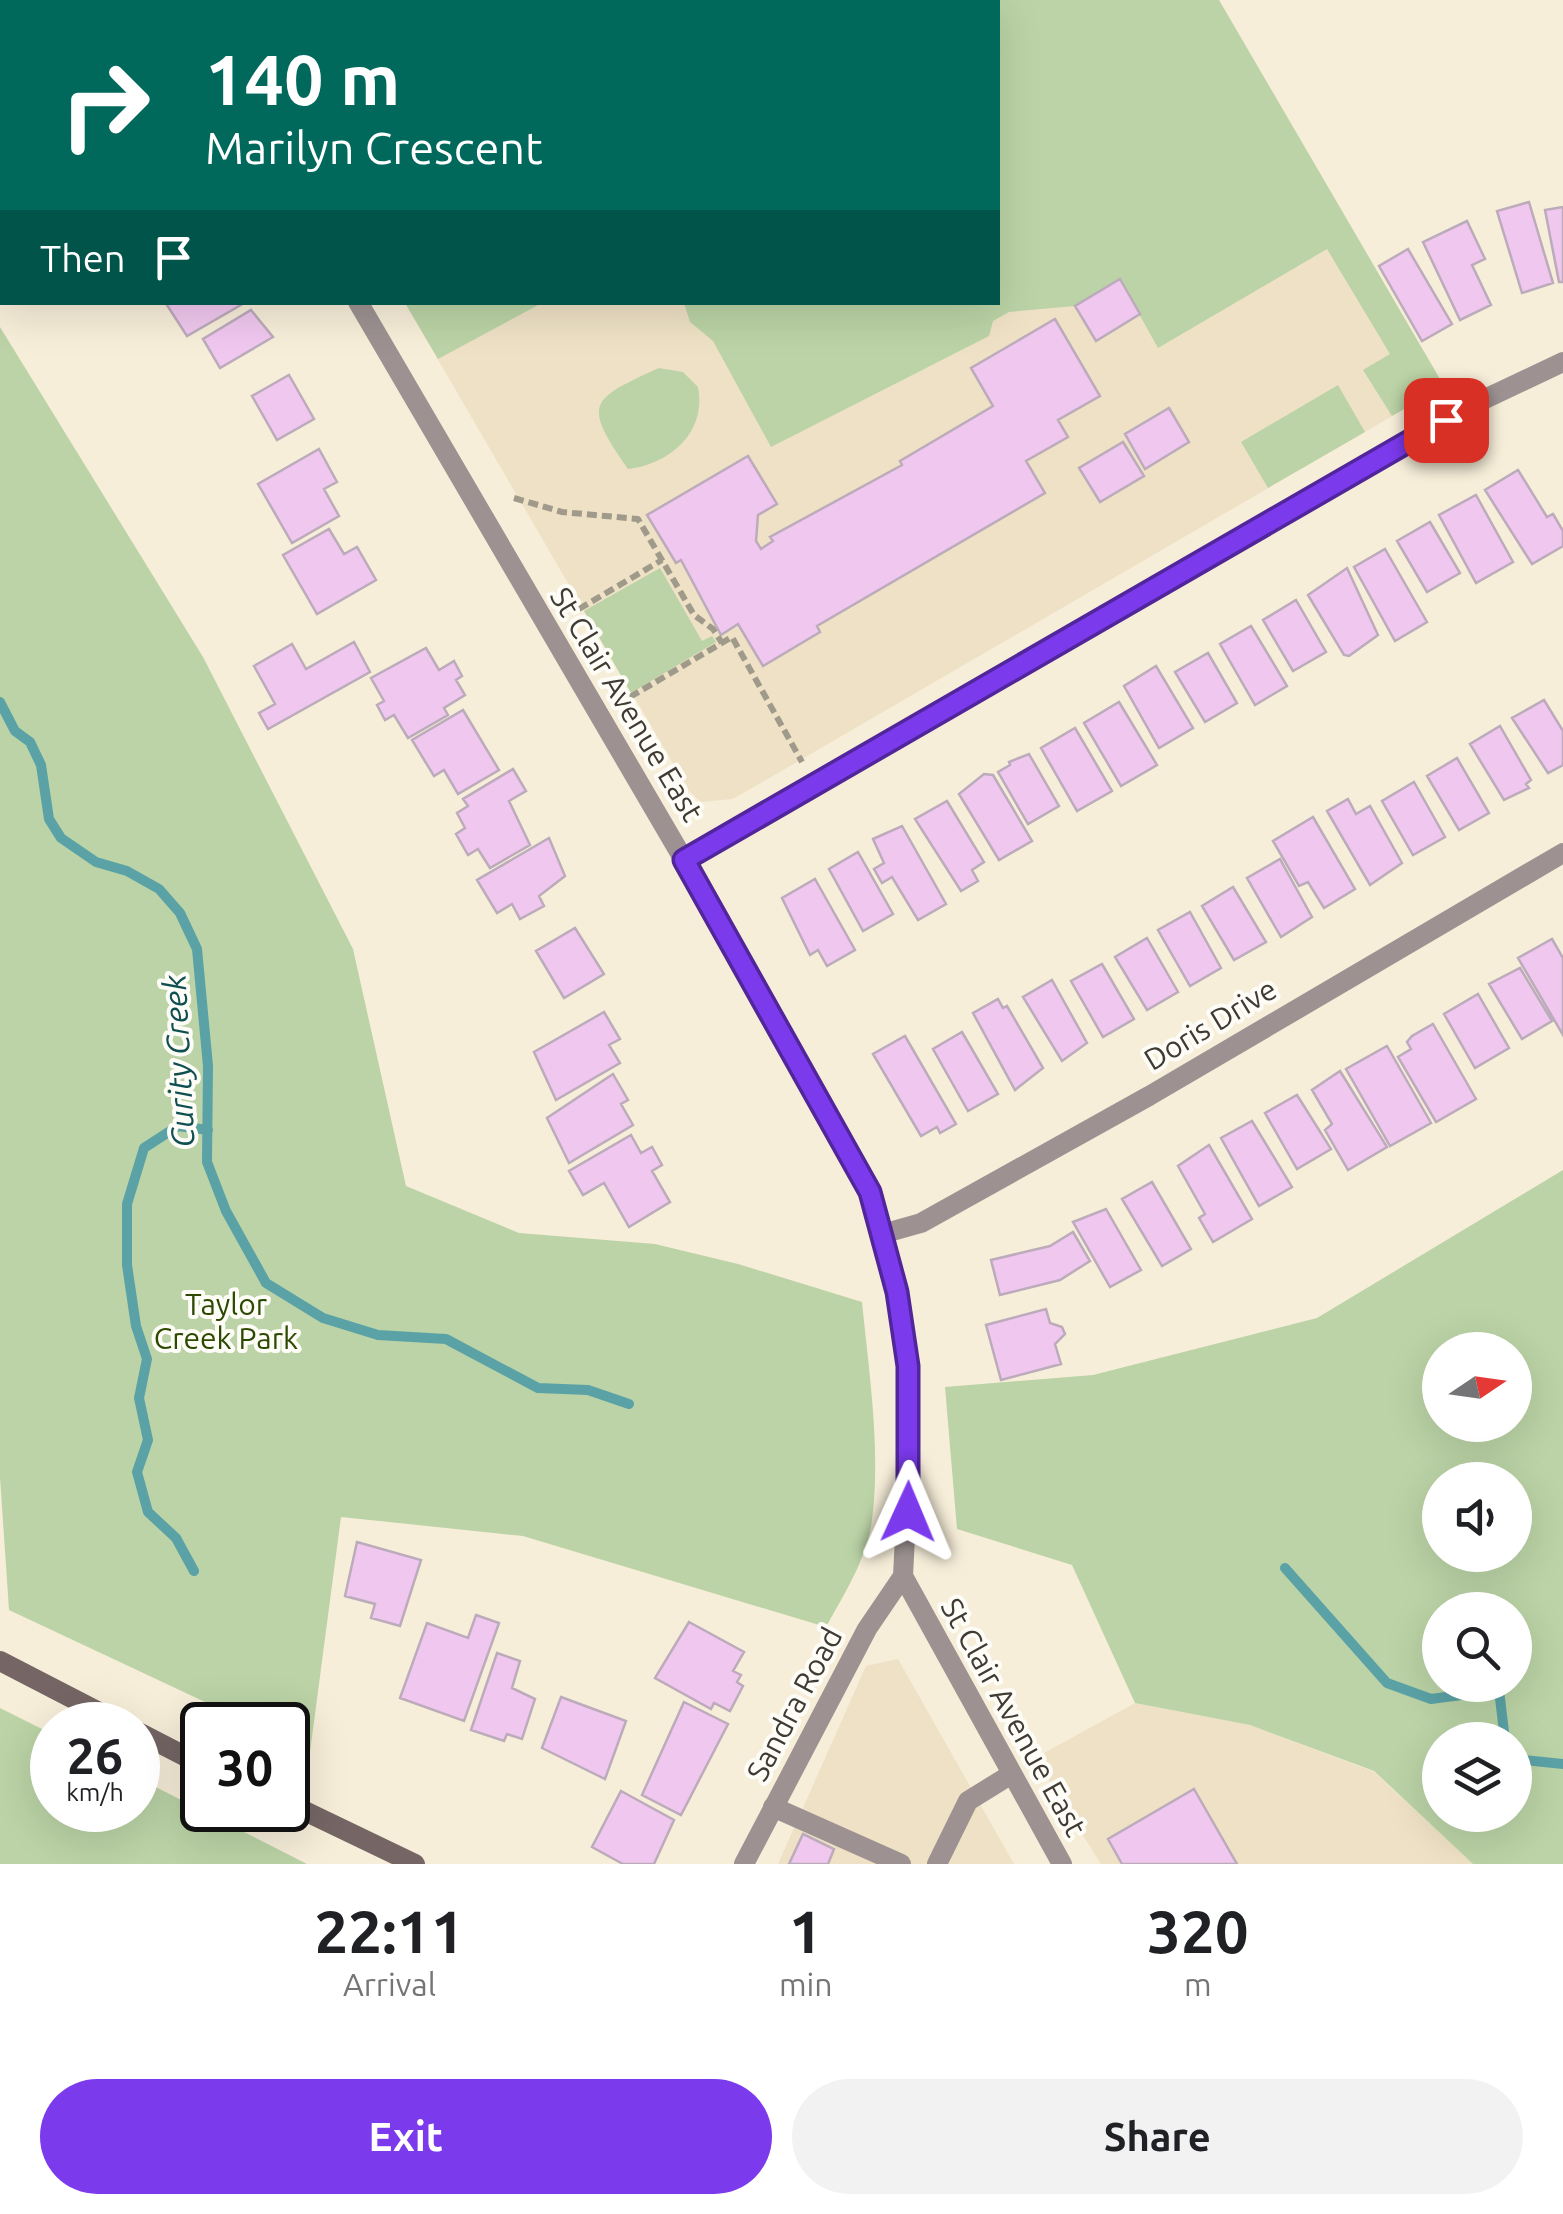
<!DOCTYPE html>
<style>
:root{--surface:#fff;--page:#f2f2f2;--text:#202124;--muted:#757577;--accent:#7c3aed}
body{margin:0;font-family:Ubuntu,sans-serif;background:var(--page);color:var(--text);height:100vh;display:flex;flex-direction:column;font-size:38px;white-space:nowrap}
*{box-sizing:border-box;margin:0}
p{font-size:32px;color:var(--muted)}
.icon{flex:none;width:55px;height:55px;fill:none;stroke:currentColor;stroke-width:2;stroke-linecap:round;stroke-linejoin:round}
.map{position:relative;height:1864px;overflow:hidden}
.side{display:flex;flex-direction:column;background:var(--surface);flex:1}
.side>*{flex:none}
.guide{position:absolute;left:0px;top:0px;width:1000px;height:305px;box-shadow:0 10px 40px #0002;background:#00695c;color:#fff;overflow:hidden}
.needle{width:65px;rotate:77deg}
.buttons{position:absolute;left:1422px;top:1332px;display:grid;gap:20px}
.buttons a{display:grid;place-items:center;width:110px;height:110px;border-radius:50%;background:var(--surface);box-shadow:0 10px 40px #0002;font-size:50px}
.speed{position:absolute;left:30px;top:1702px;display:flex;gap:20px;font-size:50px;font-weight:700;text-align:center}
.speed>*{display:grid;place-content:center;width:130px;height:130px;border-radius:50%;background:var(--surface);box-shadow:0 10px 40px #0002;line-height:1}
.speed small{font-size:25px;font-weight:400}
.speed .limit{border:5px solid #111;border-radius:15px;background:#fff;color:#111}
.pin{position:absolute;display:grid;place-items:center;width:85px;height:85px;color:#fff;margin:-42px;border-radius:20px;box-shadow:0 5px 15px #0006}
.me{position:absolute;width:110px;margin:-55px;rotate:1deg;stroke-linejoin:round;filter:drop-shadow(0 0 8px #0008)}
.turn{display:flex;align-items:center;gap:35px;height:210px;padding:0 40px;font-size:45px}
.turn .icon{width:130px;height:130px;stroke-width:2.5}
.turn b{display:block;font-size:70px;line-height:85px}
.then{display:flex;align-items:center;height:95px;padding:0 40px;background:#0003;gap:20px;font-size:38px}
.eta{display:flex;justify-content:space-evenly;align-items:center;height:170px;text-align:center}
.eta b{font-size:60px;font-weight:700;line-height:70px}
.button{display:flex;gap:20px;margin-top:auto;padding:20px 40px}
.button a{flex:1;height:115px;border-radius:60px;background:var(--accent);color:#fff;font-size:40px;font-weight:700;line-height:115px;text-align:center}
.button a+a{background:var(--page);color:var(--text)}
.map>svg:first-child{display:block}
.built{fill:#eee1c5}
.green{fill:#bbd3a6;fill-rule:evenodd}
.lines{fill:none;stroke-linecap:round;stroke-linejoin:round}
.stream{stroke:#5ba2a6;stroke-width:10}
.building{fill:#f0c7ef;stroke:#bcabbb;stroke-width:2.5}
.path{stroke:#a09a8b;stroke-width:6;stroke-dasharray:10 5;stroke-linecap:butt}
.lane{stroke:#9d9291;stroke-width:20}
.street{stroke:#9d9291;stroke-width:20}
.secondary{stroke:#756665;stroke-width:20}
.route-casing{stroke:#51269a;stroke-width:25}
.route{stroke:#7c3aed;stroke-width:18}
.labels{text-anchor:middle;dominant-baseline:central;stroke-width:8;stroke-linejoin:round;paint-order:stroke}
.street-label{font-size:30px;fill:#3f3b33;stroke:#fefcf7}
.park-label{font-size:30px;fill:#2c4900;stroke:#fefcf7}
.water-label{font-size:32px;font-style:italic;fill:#0f4f52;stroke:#fefcf7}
</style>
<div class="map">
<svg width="1563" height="1864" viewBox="0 0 1563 1864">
<rect width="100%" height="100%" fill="#f7eed9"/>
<!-- built -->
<path class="built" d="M897,0h322l225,386 -697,405 -15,8 -31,3 -12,-11 -284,-488 593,-1v-300h-105z
M898,1659l116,205h-236l88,-198z
M1135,1703l115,22 124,47 99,92h-372l-66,-106z"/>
<!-- green -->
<path class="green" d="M897,0h322l225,386 -52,30 -29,-46 27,-16 -63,-105 -169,99 -38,-68 -45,26 -66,6 -16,9 -4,15 -218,111 -58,-106 -23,-19 -6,-19 314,-1v-300h-105z
M405,303h137l-104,56z
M0,327l203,330 150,292 53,237 113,47 136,11 83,20 124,38c7,71 19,147 10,218 -5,39 -28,74 -46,107l-303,-91 -182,-19 -31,235 -22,-11v-16h-34l-245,-115 -9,-133z
M659,368l24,4 15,15c9,45 -28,77 -70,82 -45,-65 -40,-69 31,-101z
M1338,385l27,47 -97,56 -27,-46z
M660,568l42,73 10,-5 4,6 -85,51 -47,-82z
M1563,1170v694h-90l-99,-93 -124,-46 -115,-22 -63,-138 -115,-36 -12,-142 148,-12 224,-57zM1440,1350h75v75h-75zM1440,1480h75v75h-75zM1440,1610h75v75h-75zM1440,1740h75v75h-75z
M0,1708l52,26v76h86v-32l169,86h-307z"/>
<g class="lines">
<!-- stream -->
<path class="stream" d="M0,702l15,29 15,11 11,23 8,54 12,19 35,24 31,9 32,18 21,24 17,36 11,117 -1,96 19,49 40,72 57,35 55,17 68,4 92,49 50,2 41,14
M1285,1568l102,115 44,16 68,-9 6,50
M194,1571l-18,-33 -28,-26 -11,-40 11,-32 -9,-42 8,-39 -11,-33 -9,-61v-61l17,-56 34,-22 30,4
M1515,1759l48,5"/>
</g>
<!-- building -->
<path class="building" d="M623,0h37l1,2h-43z
M677,0h42l2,2h-43z
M735,0h49v1l-48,1z
M1529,202l24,81 -31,10 -25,-82z
M1563,207v75h-4l-14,-72z
M1467,221l18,38 -13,6 19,40 -31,15 -37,-78z
M1408,249l44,75 -30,17 -43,-75z
M1120,279l20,35 -44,27 -21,-35z
M165,302h81l-59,34z
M251,310l22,27 -53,31 -17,-29z
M1055,319l45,77 -42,24 10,17 -42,24 19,32 -228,133 3,6 -57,34 -25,-42 -17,11 -40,-75 -5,3 -29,-48 101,-59 29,48 -19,11 -2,26 5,8 12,-8 -3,-4 132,-72 -2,-4 93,-55 -22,-38z
M289,375l25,44 -37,21 -25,-44z
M1169,408l20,34 -44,27 -20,-35z
M1123,442l21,34 -44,26 -21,-34z
M319,449l18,33 -13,7 15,27 -47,27 -34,-59z
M1518,470l29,47 6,-3 10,17v15l-31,18 -47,-74z
M1476,495l37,67 -37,21 -37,-68z
M1430,522l30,51 -33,19 -30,-51z
M329,529l15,25 13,-7 19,33 -59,34 -34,-59z
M1385,549l42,73 -32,19 -41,-74z
M1347,568l31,67 -29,21 -5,-1 -36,-60z
M1296,600l30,52 -33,19 -30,-51z
M1251,626l36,60 -32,19 -35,-61z
M354,642l16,30 -102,57 -9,-16 16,-9 -21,-38 38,-22 14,25z
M426,648l13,22 15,-9 8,15 -6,4 9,15 -21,13 4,7 -40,23 -14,-23 -9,5 -8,-15 7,-4 -13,-23z
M1208,653l29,50 -32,19 -30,-50z
M1156,666l37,62 -34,20 -35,-62z
M1544,700l19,31v34l-15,8 -36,-55z
M1119,702l38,63 -36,21 -37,-63z
M463,710l36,60 -41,24 -14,-24 -10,6 -22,-36z
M1500,726l31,54 -5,4 3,4 -25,12 -34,-56z
M1075,728l37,63 -35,20 -36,-63z
M1029,754l30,52 -31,18 -30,-52 12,-7 -1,-3z
M1457,758l32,55 -30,17 -32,-54z
M513,769l13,22 -17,10 21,44 -40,23 -12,-19 -10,6 -12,-21 9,-6 -8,-15 11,-7 -5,-7z
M984,774l9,1 39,66 -33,19 -40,-66z
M1414,782l31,55 -32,18 -31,-54z
M1348,799l8,15 14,-8 32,57 -32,22 -43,-74z
M947,801l37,61 -12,8 6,11 -17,10 -46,-72z
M1313,817l42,72 -31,19 -16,-26 -9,4 -26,-45z
M902,826l44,78 -28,16 -26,-43 -10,6 -8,-14 10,-6 -11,-24z
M549,838l16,38 -26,20 5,10 -24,13 -8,-15 -15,9 -20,-33z
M858,852l35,62 -30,17 -34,-62z
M1280,859l32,58 -31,20 -34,-59z
M815,879l40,71 -28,16 -9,-16 -8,5 -28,-57z
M1233,887l33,55 -32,18 -32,-54z
M1190,912l31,56 -31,18 -32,-56z
M575,928l29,46 -40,24 -28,-47z
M1147,938l31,54 -31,18 -32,-53z
M1552,939l11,19v77l-45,-77z
M1102,964l32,55 -31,18 -32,-56z
M1520,968l32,53 -30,18 -33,-55z
M1052,980l35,63 -25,18 -39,-64z
M1478,994l31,54 -34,20 -31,-54z
M998,999l5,9 4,-2 36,62 -28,22 -42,-77z
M604,1012l16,27 -11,6 11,18 -64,37 -22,-48z
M1433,1024l43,75 -40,23 -38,-65 13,-8 -4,-7 5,-6z
M962,1032l36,62 -30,17 -35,-62z
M905,1036l51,88 -16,9 -3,-6 -16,9 -48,-82z
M1387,1046l44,77 -41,23 -44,-77z
M1340,1071l47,76 -39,23 -23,-40 7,-6 -20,-34z
M613,1074l15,26 -7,4 12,21 -64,38 -22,-45z
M1297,1095l34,54 -34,20 -32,-56z
M1252,1121l40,66 -33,19 -38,-68z
M631,1135l10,18 11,-6 10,18 -10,6 18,31 -41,25 -25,-44 -21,12 -14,-24z
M1209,1145l43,74 -39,23 -14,-24 6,-4 -27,-48z
M1152,1182l39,67 -29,17 -40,-67z
M1106,1209l35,61 -31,17 -37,-65z
M1073,1232l17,29 -30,19 -60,15 -9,-35 59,-14z
M1046,1309l4,14 12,4 3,7 -10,10 6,20 -60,16 -15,-55z
M357,1542l64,18 -21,66 -29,-8 4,-14 -30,-8z
M476,1615l23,8 -35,98 -64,-23 27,-75 41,15z
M689,1622l55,30 -11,19 8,4 -4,7 6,4 -13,25 -16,-8 -3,6 -56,-31z
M497,1653l23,8 -8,27 23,11 -13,40 -15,-5 -3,7 -33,-11z
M561,1697l65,24 -21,58 -63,-31z
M684,1702l44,22 -47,91 -39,-20z
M1194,1789l43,75h-115l-14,-25z
M621,1791l53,29 -20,44h-31l-31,-17z
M803,1834l31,15 -6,15h-39z"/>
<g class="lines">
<!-- path -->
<path class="path" d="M514,498l48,14 76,7 56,96 19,14 9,14
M579,609l83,-49
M630,697l102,-60 70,125"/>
<!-- lane -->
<path class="lane" d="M773,1807l128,57
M937,1864l31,-63 42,-26"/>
<!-- street -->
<path class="street" d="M183,0l1,2
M461,2l5,-2
M358,302l326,558 186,332 27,99 11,75 2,75 -7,135 159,288
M684,860l786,-454 93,-44
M882,1234l39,-11 228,-127 414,-243
M744,1864l123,-235 36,-53"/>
<!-- secondary -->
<path class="secondary" d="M0,1661l124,64
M138,1732l64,33
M288,1803l127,61"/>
</g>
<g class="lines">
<defs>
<path id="route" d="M908,1512v-146l-11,-74 -27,-100 -186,-332 762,-440"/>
</defs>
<!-- route casing -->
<use href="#route" class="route-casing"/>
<!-- route -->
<use href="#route" class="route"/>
</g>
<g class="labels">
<!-- street labels -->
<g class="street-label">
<text transform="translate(627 704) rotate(59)">St Clair Avenue East</text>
<text transform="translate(1210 1024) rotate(-31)">Doris Drive</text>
<text transform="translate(794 1704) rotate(-62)">Sandra Road</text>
<text transform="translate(1014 1717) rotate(61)">St Clair Avenue East</text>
</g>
<!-- park labels -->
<g class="park-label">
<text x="226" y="1304">Taylor<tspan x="226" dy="34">Creek Park</tspan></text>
</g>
<!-- water labels -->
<g class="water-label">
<text transform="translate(178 1061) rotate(-93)">Curity Creek</text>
</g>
</g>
</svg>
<div class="buttons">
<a><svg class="needle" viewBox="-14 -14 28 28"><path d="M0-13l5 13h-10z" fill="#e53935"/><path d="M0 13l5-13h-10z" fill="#757577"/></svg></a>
<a><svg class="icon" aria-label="sound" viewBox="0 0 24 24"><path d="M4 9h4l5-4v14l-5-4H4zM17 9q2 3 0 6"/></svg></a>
<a><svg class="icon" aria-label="search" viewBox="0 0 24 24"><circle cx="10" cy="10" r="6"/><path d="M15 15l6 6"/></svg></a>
<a><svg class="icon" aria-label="layers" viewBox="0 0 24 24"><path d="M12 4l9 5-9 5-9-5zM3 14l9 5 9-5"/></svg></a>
</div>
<div class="speed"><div>26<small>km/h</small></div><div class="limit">30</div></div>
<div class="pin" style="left:1446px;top:420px;background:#d93025"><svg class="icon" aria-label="arrive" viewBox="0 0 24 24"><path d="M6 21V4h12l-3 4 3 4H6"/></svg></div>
<svg class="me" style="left:908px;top:1512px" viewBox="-20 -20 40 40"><path d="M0-17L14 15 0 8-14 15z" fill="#7c3aed" stroke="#fff" stroke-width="4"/></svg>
<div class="guide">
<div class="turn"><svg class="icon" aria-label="right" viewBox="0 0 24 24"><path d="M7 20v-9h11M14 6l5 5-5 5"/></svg><div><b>140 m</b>Marilyn Crescent</div></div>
<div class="then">Then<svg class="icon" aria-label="arrive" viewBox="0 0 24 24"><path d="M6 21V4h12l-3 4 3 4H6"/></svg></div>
</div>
</div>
<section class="side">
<div class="eta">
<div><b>22:11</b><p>Arrival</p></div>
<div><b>1</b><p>min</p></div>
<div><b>320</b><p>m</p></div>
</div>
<div class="button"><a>Exit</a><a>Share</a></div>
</section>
